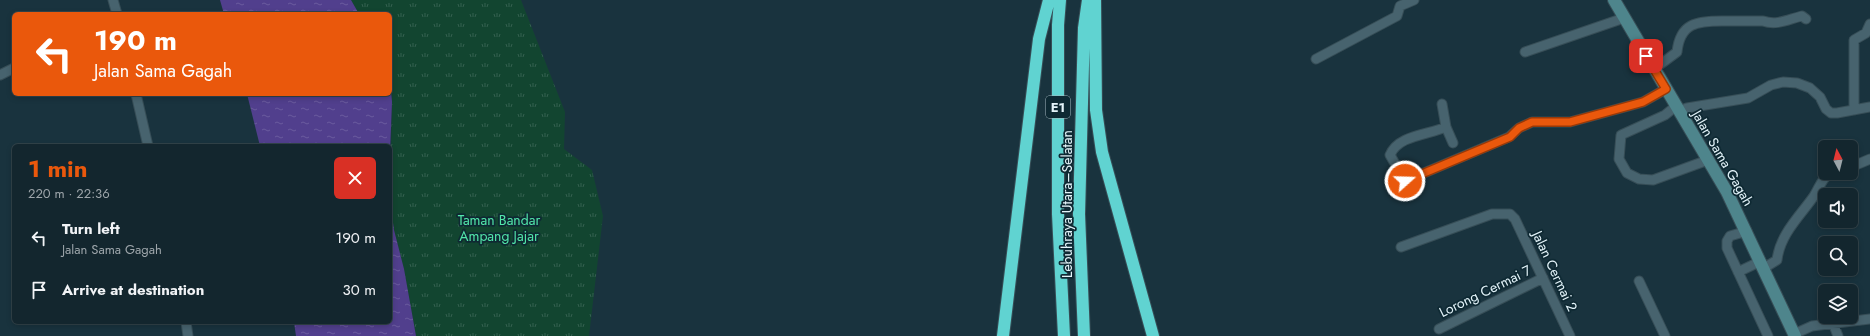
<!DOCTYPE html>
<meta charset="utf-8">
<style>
:root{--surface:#13262e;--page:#20323a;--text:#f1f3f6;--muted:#9da5aa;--line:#32434a;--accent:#ea580c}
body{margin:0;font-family:Jost,sans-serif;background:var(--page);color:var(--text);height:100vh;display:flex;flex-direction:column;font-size:15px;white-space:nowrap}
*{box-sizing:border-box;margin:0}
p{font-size:13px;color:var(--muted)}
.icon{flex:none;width:22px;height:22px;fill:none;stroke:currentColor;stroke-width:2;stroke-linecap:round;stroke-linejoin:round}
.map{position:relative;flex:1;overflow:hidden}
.side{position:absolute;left:12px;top:144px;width:380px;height:180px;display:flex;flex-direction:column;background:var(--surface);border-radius:6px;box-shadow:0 2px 6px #0003,0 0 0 1px var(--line)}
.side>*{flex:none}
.hud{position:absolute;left:12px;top:12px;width:380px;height:84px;border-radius:6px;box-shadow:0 2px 6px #0003,0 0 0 1px var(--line);background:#ea580c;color:#fff;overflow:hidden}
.needle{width:26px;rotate:353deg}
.fabs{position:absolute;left:1818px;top:140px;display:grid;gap:8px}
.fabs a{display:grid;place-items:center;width:40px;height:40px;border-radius:6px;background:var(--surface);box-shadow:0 2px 6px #0003,0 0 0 1px var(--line);font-size:20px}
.pin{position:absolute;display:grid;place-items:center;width:34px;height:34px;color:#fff;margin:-17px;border-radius:8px;box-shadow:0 2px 6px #0006}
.me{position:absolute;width:44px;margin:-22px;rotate:70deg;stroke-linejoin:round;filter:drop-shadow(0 0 3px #0008)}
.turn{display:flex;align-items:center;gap:14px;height:84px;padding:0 16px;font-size:18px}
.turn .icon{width:52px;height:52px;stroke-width:2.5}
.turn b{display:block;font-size:28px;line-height:34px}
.round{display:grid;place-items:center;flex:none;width:42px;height:42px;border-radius:6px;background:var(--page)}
.overview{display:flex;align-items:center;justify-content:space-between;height:68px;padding:0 16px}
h1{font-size:24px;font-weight:700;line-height:30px;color:var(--accent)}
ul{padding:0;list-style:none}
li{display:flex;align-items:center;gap:12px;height:52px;padding:0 16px}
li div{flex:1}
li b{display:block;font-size:15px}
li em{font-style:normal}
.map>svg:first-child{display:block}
.park{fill:url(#park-tufts)}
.water{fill:url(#water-ripples)}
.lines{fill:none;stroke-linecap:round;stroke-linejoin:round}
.street-casing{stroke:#374e57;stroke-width:11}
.secondary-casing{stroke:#374e57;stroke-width:14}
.highway-casing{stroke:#374e57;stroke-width:14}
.street{stroke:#47636e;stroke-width:9}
.secondary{stroke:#4e858c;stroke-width:12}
.highway{stroke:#60d3d1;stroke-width:12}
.route-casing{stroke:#983908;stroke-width:10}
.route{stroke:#ea580c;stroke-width:7}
.labels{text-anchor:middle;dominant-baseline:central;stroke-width:3.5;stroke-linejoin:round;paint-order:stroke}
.shield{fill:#0e2933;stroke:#a4b7be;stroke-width:1}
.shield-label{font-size:13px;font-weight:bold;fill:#e4f4fa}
.street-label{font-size:14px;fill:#e4f4fa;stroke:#0e2933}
.park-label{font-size:14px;fill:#52e7aa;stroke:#0e2933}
</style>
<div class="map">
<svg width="1870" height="336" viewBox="0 0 1870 336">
<defs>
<pattern id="park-tufts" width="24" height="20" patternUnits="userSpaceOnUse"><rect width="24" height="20" fill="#124530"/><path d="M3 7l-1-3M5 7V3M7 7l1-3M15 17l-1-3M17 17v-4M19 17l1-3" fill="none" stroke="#34604f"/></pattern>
<pattern id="water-ripples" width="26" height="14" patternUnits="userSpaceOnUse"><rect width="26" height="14" fill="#513f8d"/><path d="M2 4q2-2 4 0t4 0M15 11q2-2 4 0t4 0" fill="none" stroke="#6a5b9e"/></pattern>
</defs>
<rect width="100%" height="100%" fill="#19333e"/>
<!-- park -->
<path class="park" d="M351,0h170l44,112 -1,37 28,21 11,46 -14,120h-173l-12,-67 -10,-39 -4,-29 2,-99 -2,-23v-65h-31z"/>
<!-- water -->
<path class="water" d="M220,0h131l8,14h-135z
M390,79l2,23 -2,51v-7h-130l-13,-52h143z
M390,201l4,29 10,39 12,67h-120l-2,-14h96z"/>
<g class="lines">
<defs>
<path id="street" d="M113,0l4,14
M1525,52l99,-34
M1316,59l81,-43 3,-10 14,-6
M1654,69l23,-17c3,-29 20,-31 45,-31 14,0 27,0 41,0 14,5 26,-2 39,-5l4,3
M0,75l14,-7
M136,94l12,52
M1442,104l4,23 7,16
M1676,106l-11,9 -44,20 -2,24 8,14 12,6 14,1 55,-20
M1854,110v-70l12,-7 4,-9
M1679,111l8,-3 61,-10 23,-13 12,-3 14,1 13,5 10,9 6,12 5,4h6l33,-6
M1446,127c-18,8 -48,8 -56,28l15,26 104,-44 10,-9 13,-6h38l73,-20 23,-13
M1851,167l19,-8
M1747,231l-17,5 -3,5v7l41,88
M1401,247l91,-33h18l5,5 55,117
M1764,268l13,-8c3,-26 23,-44 37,-64 5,-8 8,-18 16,-23
M1738,272l23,-11
M1639,281l26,55
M186,322l2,14
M1833,323l5,13
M1439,329l104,-51
M1794,334l18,-8 58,-7"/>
<path id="secondary" d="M1614,0l113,192 68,144"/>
<path id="highway" d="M1060,0l-2,25v189l6,122
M1095,0l1,110 6,42 51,184
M1003,336l36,-297 10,-39
M1084,336l-5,-122 5,-186 4,-28"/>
</defs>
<!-- street casing -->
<use href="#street" class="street-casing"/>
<!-- secondary casing -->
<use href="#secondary" class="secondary-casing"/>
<!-- highway casing -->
<use href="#highway" class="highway-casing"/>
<!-- street -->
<use href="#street" class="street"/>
<!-- secondary -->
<use href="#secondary" class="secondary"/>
<!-- highway -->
<use href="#highway" class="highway"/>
</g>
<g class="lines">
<defs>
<path id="route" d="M1405,181l105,-44 9,-9 13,-6h38l73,-20 23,-13 -20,-33"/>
</defs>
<!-- route casing -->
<use href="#route" class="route-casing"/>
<!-- route -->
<use href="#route" class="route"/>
</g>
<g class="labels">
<!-- shield labels -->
<rect class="shield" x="1046" y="96" width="24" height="22" rx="3"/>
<g class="shield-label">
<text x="1058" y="107">E1</text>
</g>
<!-- street labels -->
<g class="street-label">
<text transform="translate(1723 158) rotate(60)">Jalan Sama Gagah</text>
<text transform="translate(1067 204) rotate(-90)">Lebuhraya Utara–Selatan</text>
<text transform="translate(1555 271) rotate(65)">Jalan Cermai 2</text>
<text transform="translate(1485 291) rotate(-26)">Lorong Cermai 7</text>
</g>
<!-- park labels -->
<g class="park-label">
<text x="499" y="220">Taman Bandar<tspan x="499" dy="16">Ampang Jajar</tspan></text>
</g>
</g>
</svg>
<div class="fabs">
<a><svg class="needle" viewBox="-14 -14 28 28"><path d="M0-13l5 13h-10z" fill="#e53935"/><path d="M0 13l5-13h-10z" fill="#9da5aa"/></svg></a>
<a><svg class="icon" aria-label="sound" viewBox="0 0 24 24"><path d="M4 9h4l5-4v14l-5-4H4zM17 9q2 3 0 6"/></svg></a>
<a><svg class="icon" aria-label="search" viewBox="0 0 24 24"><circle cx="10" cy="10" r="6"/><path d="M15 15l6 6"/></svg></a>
<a><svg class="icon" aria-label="layers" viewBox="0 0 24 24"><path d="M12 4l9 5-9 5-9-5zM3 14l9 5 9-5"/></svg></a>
</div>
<div class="pin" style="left:1646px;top:56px;background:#d93025"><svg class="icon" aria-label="arrive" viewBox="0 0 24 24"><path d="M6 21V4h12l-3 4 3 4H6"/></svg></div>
<svg class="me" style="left:1405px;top:181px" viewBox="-20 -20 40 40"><circle r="17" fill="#ea580c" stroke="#fff" stroke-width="3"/><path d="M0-11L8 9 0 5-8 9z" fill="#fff"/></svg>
<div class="hud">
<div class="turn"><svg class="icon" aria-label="left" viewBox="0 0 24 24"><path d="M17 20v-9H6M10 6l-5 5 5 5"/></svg><div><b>190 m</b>Jalan Sama Gagah</div></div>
</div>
<section class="side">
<div class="overview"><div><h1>1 min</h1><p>220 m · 22:36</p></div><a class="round" style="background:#d93025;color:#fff"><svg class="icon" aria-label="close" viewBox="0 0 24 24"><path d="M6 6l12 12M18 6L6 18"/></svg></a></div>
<ul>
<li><svg class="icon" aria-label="left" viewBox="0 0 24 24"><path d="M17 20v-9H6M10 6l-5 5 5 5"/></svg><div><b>Turn left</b><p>Jalan Sama Gagah</p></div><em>190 m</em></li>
<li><svg class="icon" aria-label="arrive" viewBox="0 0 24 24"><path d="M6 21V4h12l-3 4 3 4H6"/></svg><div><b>Arrive at destination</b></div><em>30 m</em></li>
</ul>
</section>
</div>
